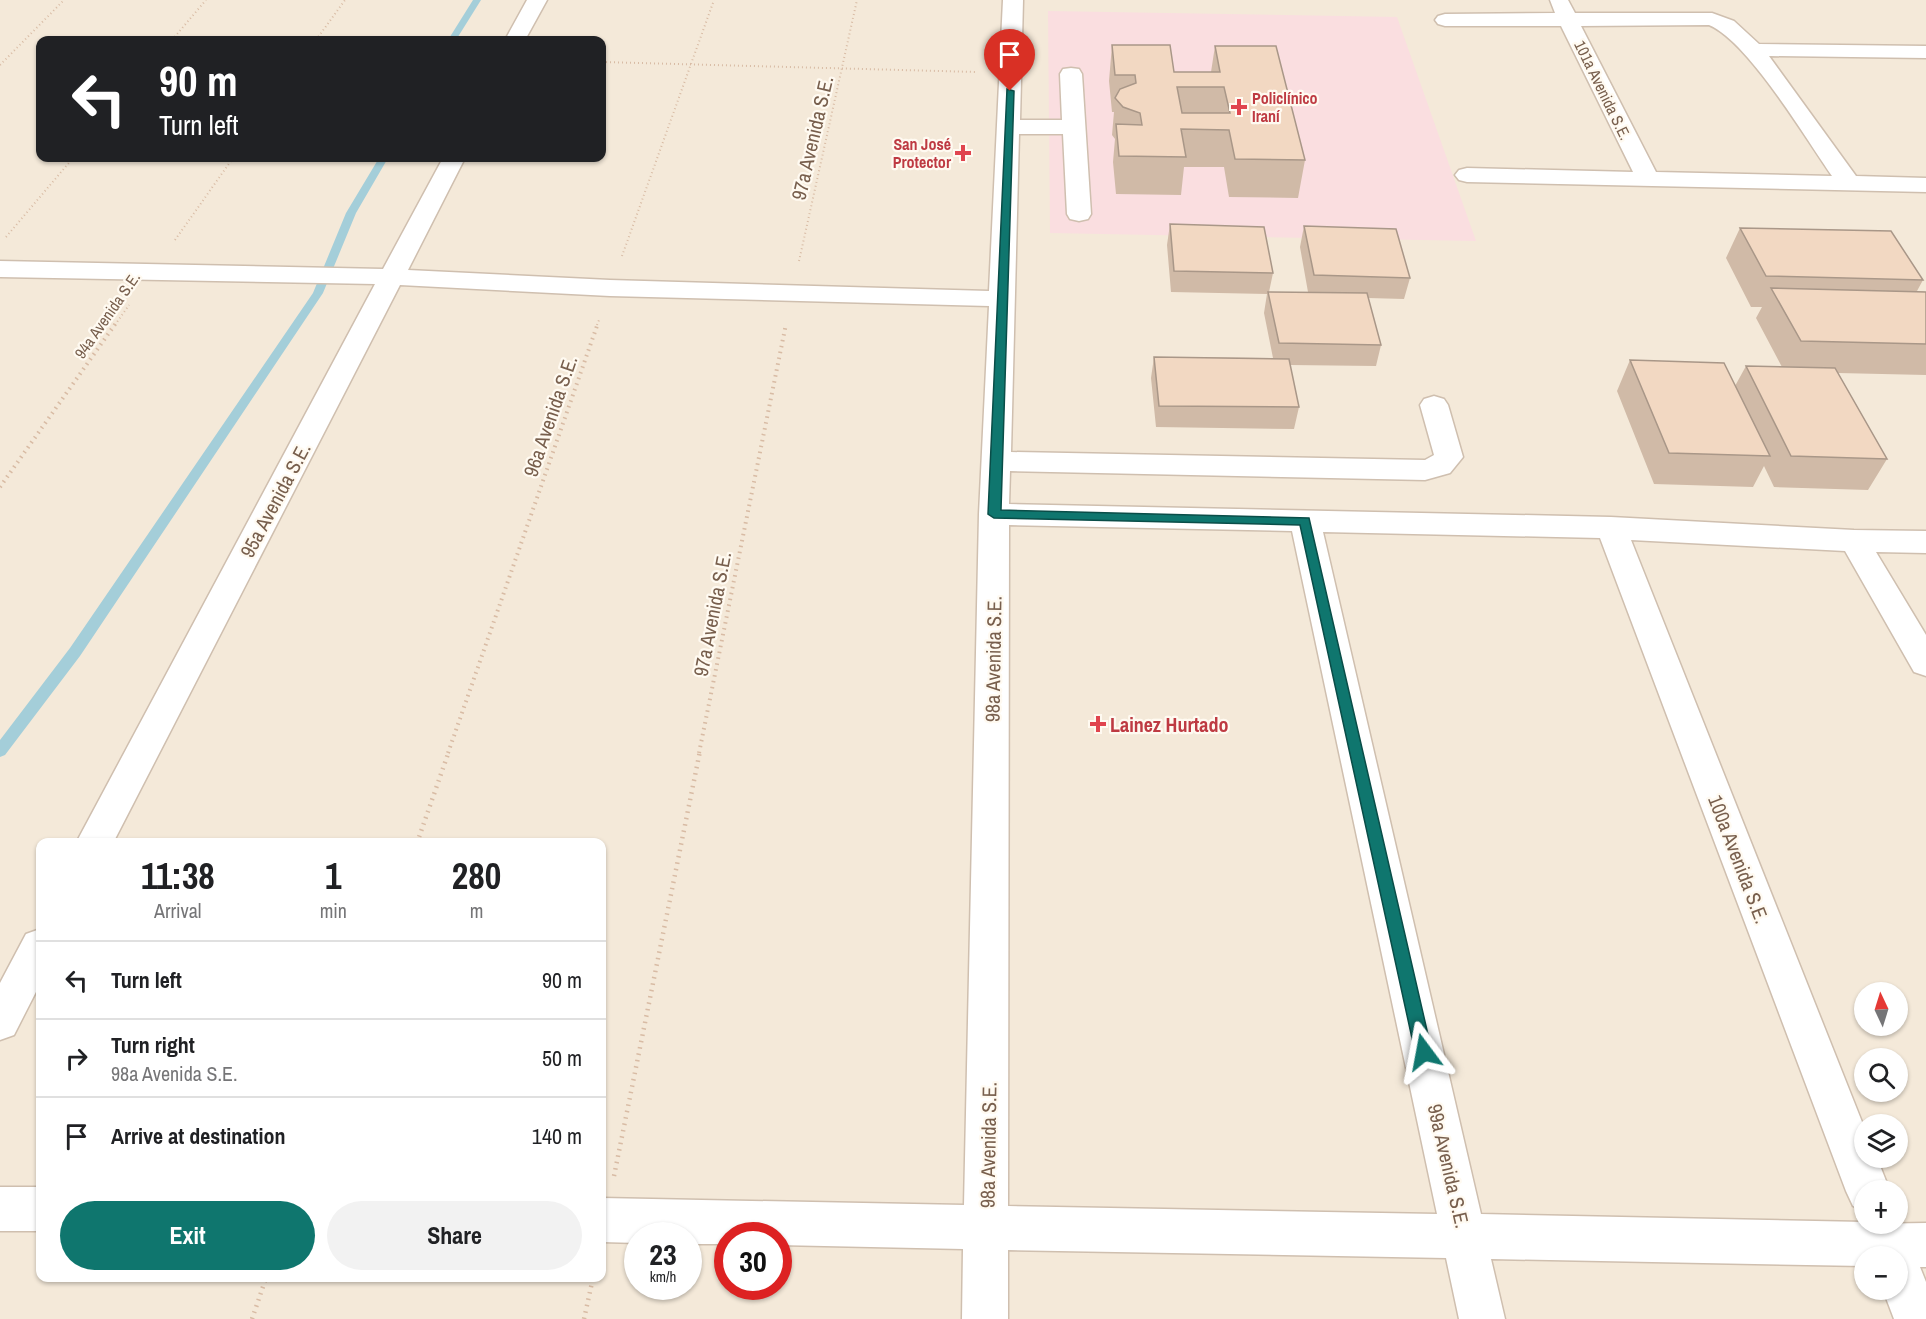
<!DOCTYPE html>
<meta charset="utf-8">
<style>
:root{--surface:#fff;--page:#f2f2f2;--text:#202124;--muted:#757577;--line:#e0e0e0;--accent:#0f766e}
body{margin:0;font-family:"Archivo Narrow",sans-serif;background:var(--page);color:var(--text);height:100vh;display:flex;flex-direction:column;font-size:22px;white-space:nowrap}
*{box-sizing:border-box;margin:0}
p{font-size:20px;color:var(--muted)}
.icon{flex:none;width:33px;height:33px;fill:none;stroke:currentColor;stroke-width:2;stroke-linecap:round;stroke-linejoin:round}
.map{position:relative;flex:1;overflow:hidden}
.details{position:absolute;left:36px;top:838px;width:570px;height:444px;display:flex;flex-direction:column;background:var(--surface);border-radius:12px;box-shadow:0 2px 4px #0004}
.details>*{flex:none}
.top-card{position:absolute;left:36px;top:36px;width:570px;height:126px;border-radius:12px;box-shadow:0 2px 4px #0004;background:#202124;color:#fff;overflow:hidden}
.needle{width:39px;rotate:356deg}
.tools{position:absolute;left:1854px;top:982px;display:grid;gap:12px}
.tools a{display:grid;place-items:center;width:54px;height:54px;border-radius:50%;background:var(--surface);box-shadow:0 2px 4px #0004;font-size:30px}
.speed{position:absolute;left:624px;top:1222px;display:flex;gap:12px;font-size:30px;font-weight:700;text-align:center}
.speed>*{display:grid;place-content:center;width:78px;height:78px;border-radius:50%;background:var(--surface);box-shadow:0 2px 4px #0004;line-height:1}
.speed small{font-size:15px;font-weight:400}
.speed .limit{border:9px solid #d22;background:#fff;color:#111}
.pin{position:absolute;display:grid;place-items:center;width:51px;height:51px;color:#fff;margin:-62px -26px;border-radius:50% 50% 50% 0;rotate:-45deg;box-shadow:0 0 6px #0007}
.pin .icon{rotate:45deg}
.me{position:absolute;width:66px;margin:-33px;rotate:347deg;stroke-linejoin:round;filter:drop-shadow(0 0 4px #0008)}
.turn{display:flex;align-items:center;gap:21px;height:126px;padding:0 24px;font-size:27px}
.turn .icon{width:78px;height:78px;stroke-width:2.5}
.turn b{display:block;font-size:42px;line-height:51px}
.eta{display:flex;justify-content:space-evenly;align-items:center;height:102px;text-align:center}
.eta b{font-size:36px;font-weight:700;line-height:42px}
.action{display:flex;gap:12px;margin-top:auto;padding:12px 24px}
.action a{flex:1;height:69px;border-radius:36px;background:var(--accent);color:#fff;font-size:24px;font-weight:700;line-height:69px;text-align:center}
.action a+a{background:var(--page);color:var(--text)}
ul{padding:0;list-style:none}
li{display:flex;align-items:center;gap:18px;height:78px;padding:0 24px;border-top:2px solid var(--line)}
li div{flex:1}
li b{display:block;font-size:22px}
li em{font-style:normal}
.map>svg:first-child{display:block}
.residential{fill:#f4e9d9;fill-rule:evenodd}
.medical{fill:#fadee0}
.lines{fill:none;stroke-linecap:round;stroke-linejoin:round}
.stream{fill:#a4ced9;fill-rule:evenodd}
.minor-casing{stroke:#cfbfaf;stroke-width:3}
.path-far2{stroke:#d8bba4;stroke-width:2;stroke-dasharray:1 3;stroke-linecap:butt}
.path-far1{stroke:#d8bba4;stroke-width:4;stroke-dasharray:1.5 4.5;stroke-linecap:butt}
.path{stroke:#d8bba4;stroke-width:4.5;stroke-dasharray:1.5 5;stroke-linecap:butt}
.minor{fill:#fff;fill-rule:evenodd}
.wall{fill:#d0baa7}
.building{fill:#f2d8c2;stroke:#a99788;stroke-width:1.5;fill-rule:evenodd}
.route{fill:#0f766e;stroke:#0a4d48;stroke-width:1.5}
.health-dot{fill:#e0444e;stroke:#fffaf1;stroke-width:2}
.labels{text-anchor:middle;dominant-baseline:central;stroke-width:4.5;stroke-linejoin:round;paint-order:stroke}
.far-street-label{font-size:16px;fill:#785f4d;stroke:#fffaf1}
.far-health-label{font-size:16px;font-weight:bold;fill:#be3a42;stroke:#fffaf1;text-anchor:start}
.street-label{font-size:20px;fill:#785f4d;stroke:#fffaf1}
.health-label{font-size:20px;font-weight:bold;fill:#be3a42;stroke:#fffaf1;text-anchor:start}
</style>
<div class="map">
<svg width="1926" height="1319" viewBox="0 0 1926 1319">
<rect width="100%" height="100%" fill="#fdf6ea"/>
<!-- residential -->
<path class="residential" d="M0,0h1926v1319h-1926zM40,40h562v118h-562zM40,843h562v435h-562zM1864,993h34v33h-34zM1864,1059h34v33h-34zM1864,1125h34v33h-34zM1864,1191h34v33h-34zM638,1236h50v51h-50zM728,1236h50v51h-50zM1864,1257h34v33h-34z"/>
<!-- medical -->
<path class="medical" d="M1048,11l349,6 79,224 -426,-8z"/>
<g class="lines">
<!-- stream -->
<path class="stream" d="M473,0h8l-25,40h-8z
M379,158h9l-32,55 -33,80 -243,363 -75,99 -5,2v-17l70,-92 243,-355 33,-80z"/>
<defs>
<path id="minor" d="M527,0h20l-22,40h-20z
M1003,0h20l-3,120h42l-2,-46 3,-5 8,-1 8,1 3,5 9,140 -3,5 -9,2 -9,-2 -3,-5 -4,-80h-44l-8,318 414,8 9,-5 -14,-50 4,-6 10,-3 10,3 4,6 15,52 -13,16 -25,7 -415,-9 -1,33 602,13 243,13 72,1v22l-50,-1 50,83v41l-12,-4 -69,-121 -214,-11 233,587v31h13l13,33h-26v20l-11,-5 -7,-15 -246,-653 -277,-6 158,682 383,8v2l62,-1v44h-6l6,15v37h-32l-11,-29h15v-33h-34v9l-373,-7 14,60h-46l-13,-61 -438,-8v69h-46l1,-70 -185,-4v-9h-50v8h-40v-8h-50v7l-36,-1v-44l362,7 15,-691 10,-208 -379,-10 -210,-11 -287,558h-37l299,-559 -375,-7v-16l383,8 60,-111h22l-57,112 202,10 379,11zM1009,525l283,6 145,683 -429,-8z
M1550,0h18l7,13h137l22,8 25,23 167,2v12l-157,-2 87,120 70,2v14l-459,-10 -8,-2 -4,-5 4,-5 8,-2 166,4 -72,-146h-116l-7,-2 -3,-4 3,-4 7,-2 110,-1zM1709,25c39,16 97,114 123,151l-176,-4 -75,-146z
M40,929v55l-26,51 -14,5v-57l26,-49z
M0,1187h40v44h-40z"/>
</defs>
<!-- minor casing -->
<use href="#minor" class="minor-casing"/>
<!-- path-far2 -->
<path class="path-far2" d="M172,40l34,-40
M316,40l29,-40
M602,62l374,10
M0,65l64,-65
M6,237l67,-79
M175,240l58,-82
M622,256l92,-256
M799,261l58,-261
M115,325l14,-20
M597,325l2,-5"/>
<!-- path-far1 -->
<path class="path-far1" d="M0,487l116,-164
M448,753l150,-430
M699,753l87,-429"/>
<!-- path -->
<path class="path" d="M417,843l32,-92
M614,1176l86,-425
M252,1319l14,-41
M584,1319l9,-41"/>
<!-- minor -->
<use href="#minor" class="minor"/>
</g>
<!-- wall -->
<path class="wall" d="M1112,45l62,27h37l4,-26 90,114 -7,38 -69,-1 -5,-30h-40l-3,28 -65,-1 -3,-32 2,-23 -3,-4 2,-23h-2l-3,-31z
M1170,224l103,49 -4,19h39l-8,-45 4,-21 106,52 -6,21 -36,-1 13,47 -5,21 -86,-1 9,42 -5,22 -138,-2 -5,-49 3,-21 119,1 -9,-45 3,-19 -96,-2 -4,-47z
M1740,228l183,52 -6,11 9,1v83l-88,-2 49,86 -19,31 -94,-3 -10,-21 -11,21 -99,-3 -37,-93 13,-31 105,26 11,-20 36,1 -26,-49 6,-11h-11l-25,-49z"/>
<!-- building -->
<path class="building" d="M1112,45h58l4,27h46l-5,-26h61l29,114 -70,-1 -6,-29 -48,-1 5,28 -67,-1 -3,-32 26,1 -2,-12 -17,-6 -8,-9 5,-9 16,-6 -1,-8h-20zM1177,87h47l6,26h-48z
M1170,224l94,3 9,46 -99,-2z
M1304,226l92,3 14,49 -96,-3z
M1740,228l151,3 32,49 -157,-4z
M1771,288l155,4v52l-125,-3z
M1268,292l99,1 14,52 -102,-2z
M1154,357l135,2 10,48 -140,-1z
M1630,360l94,3 46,93 -101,-3z
M1746,366l89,2 52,91 -96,-3z"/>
<!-- route -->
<path class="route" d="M1007,89l7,2 -13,419 308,8 123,534 -2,6 -6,2 -6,-2 -3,-6 -115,-527 -306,-7 -6,-4z"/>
<!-- markers -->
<g class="health-dot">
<path d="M1236 98h6v6h6v6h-6v6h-6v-6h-6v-6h6z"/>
<path d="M960 144h6v6h6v6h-6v6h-6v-6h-6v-6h6z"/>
<path d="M1095 715h6v6h6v6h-6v6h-6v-6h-6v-6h6z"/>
</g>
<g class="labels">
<!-- far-street labels -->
<g class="far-street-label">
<text transform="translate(1603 90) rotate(64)">101a Avenida S.E.</text>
<text transform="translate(107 315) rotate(-55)">94a Avenida S.E.</text>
</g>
<!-- far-health labels -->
<g class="far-health-label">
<text x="1252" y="98">Policlínico<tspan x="1252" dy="18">Iraní</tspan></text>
<text x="951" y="144" text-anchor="end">San José<tspan x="951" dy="18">Protector</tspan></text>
</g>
<!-- street labels -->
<g class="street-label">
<text transform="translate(812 138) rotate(-77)">97a Avenida S.E.</text>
<text transform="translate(550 416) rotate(-71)">96a Avenida S.E.</text>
<text transform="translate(275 500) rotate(-62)">95a Avenida S.E.</text>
<text transform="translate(712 614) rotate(-79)">97a Avenida S.E.</text>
<text transform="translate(993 659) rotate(-89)">98a Avenida S.E.</text>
<text transform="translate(1739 859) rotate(69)">100a Avenida S.E.</text>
<text transform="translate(988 1145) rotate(-89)">98a Avenida S.E.</text>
<text transform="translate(1449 1166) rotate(77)">99a Avenida S.E.</text>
</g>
<!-- health labels -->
<g class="health-label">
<text x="1110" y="724">Lainez Hurtado</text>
</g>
</g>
</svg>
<div class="tools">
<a><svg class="needle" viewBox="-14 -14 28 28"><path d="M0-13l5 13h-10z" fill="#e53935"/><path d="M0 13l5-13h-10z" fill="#757577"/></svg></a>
<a><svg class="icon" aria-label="search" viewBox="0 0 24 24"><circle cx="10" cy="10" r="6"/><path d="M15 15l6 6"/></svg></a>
<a><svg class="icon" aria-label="layers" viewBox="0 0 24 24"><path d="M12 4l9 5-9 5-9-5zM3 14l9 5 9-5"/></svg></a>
<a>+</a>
<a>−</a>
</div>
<div class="speed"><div>23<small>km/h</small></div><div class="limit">30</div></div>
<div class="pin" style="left:1010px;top:91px;background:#d93025"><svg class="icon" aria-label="arrive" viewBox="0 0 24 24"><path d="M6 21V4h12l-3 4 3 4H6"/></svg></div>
<svg class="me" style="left:1424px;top:1052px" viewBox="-20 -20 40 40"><path d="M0-17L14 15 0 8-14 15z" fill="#0f766e" stroke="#fff" stroke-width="4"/></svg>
<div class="top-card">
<div class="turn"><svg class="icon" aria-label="left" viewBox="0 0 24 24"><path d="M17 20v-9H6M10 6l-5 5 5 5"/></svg><div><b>90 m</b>Turn left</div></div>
</div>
<section class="details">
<div class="eta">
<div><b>11:38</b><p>Arrival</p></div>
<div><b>1</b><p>min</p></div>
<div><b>280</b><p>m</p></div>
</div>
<ul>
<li><svg class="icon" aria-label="left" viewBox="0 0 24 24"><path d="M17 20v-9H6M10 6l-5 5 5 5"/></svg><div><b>Turn left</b></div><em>90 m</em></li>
<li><svg class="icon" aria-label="right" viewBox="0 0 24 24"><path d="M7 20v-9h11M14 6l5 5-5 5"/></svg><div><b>Turn right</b><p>98a Avenida S.E.</p></div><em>50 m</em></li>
<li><svg class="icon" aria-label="arrive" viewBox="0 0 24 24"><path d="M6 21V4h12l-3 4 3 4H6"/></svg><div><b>Arrive at destination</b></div><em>140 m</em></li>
</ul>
<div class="action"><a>Exit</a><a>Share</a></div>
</section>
</div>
